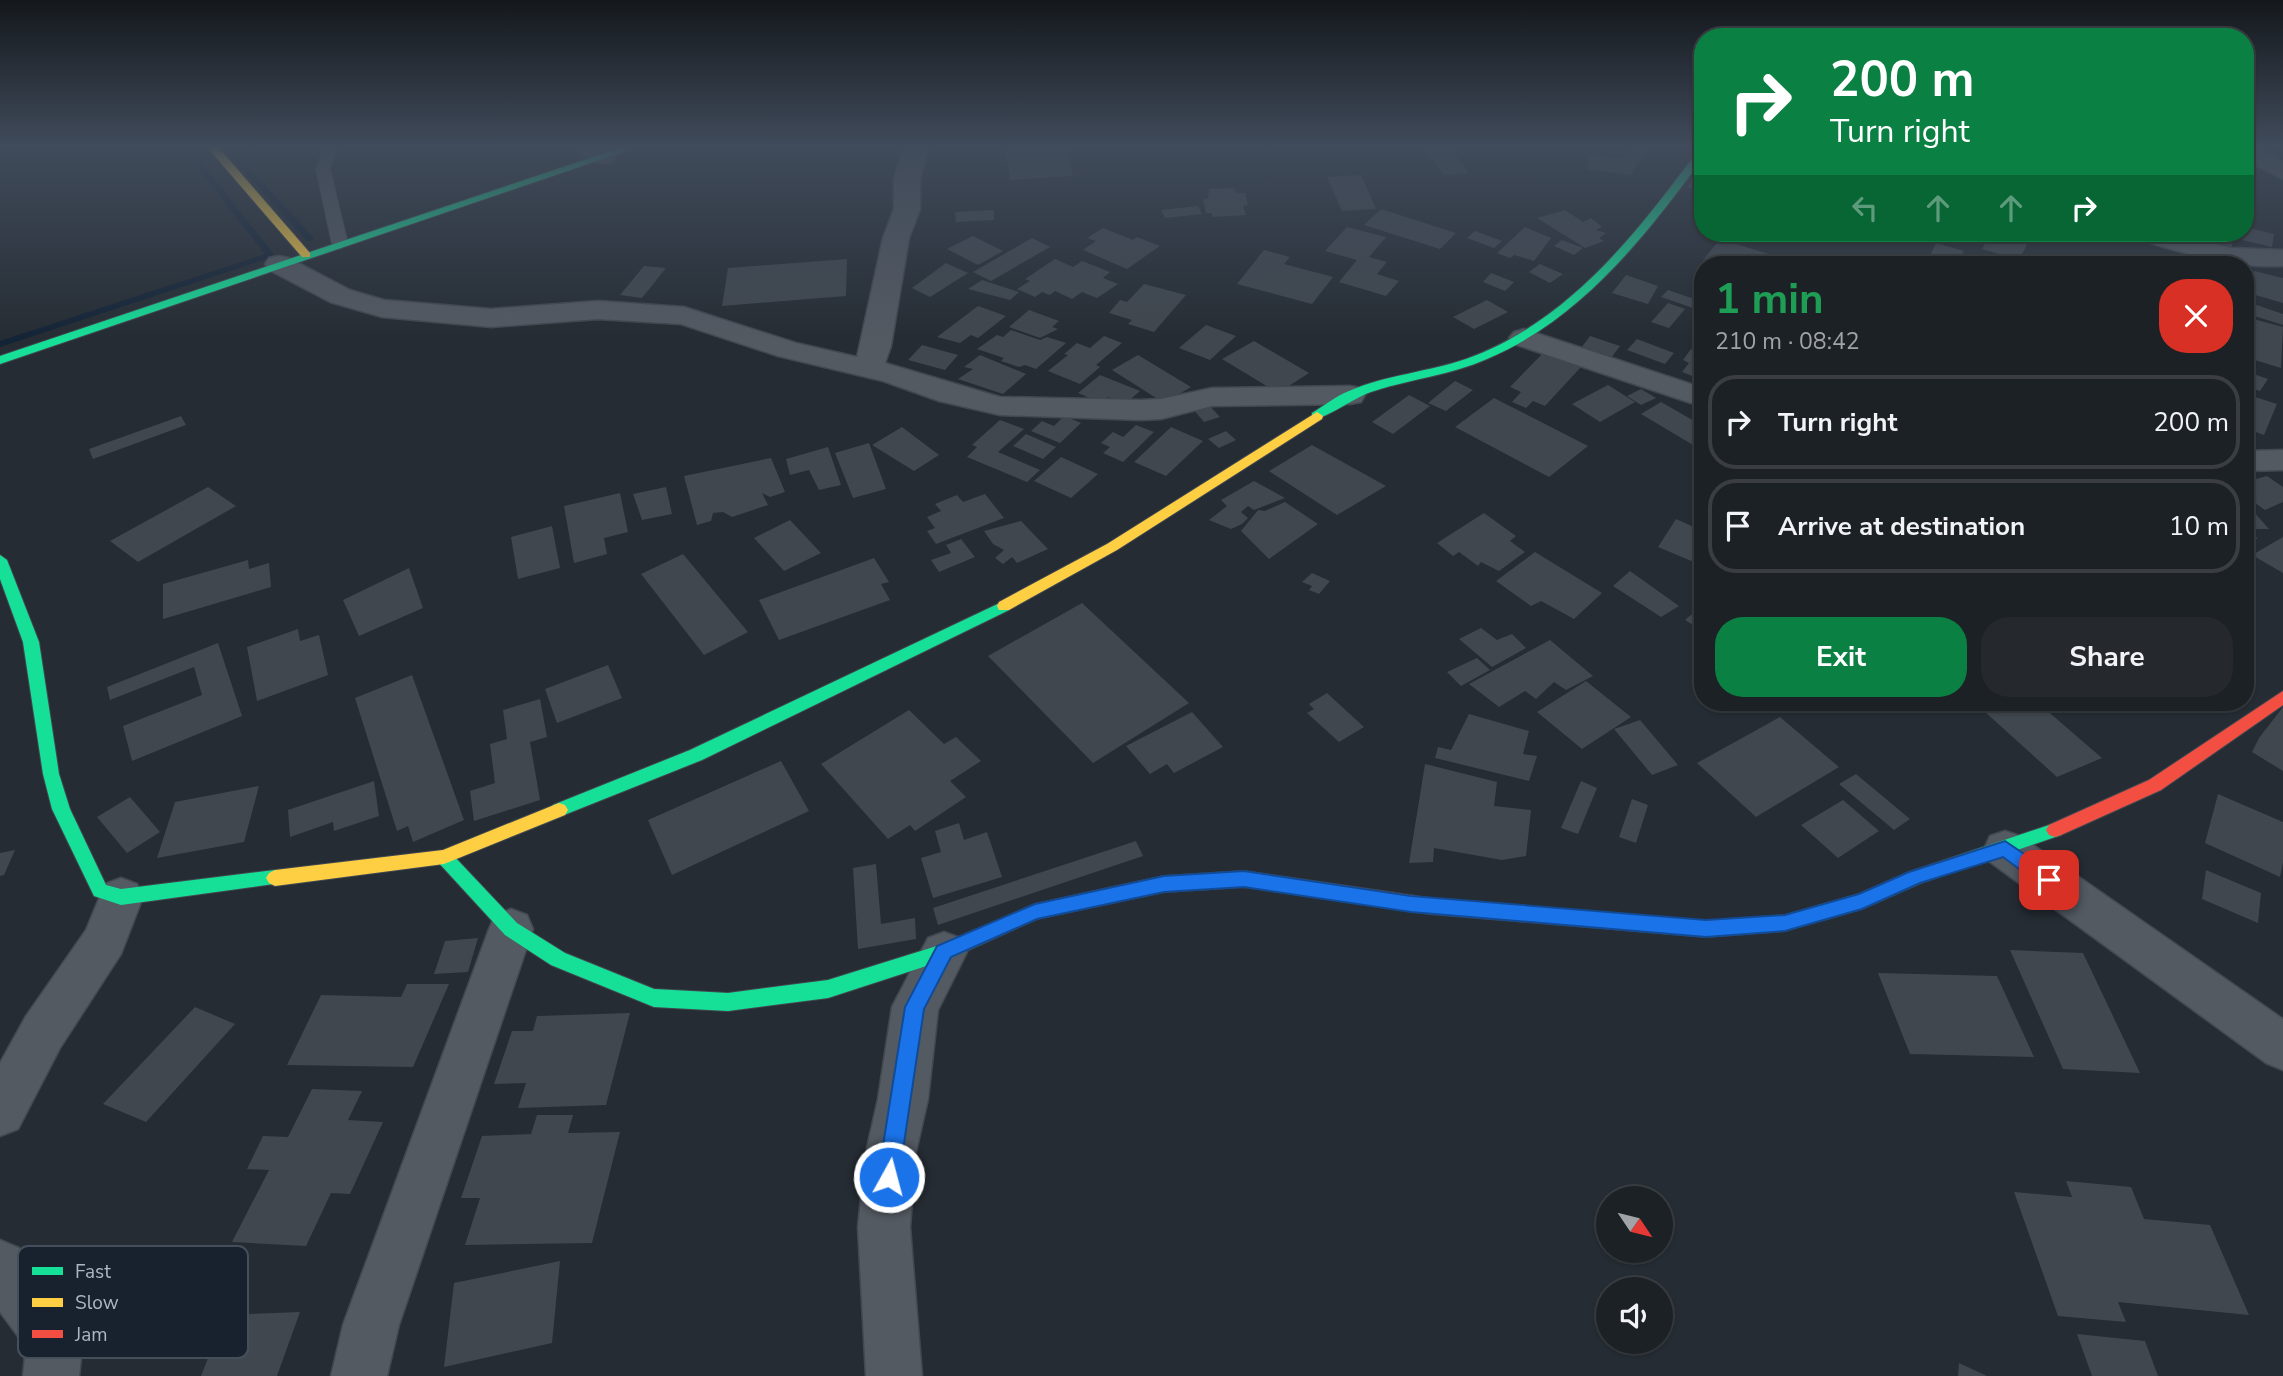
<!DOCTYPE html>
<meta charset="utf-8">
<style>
:root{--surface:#1c2126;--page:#25292e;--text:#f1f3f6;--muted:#a0a3a7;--line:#3a3e43;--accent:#0b8043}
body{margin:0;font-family:"Nunito Sans",sans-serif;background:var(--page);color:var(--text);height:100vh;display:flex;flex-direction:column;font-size:26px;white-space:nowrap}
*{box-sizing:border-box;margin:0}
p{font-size:23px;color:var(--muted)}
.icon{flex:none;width:38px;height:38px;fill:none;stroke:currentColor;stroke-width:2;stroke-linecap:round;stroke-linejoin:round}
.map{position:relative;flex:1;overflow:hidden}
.details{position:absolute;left:1694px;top:256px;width:560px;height:455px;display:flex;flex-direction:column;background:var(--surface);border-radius:28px;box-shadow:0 2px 5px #0004,0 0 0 2px var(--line)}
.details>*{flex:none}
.hud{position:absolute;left:1694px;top:28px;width:560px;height:214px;border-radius:28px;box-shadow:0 2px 5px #0004,0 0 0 2px var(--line);background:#0b8043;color:#fff;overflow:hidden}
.needle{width:46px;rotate:125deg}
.controls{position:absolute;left:1596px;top:1186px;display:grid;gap:14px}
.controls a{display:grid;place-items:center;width:77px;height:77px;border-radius:50%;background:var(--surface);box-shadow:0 2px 5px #0004,0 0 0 2px var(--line);font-size:35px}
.pin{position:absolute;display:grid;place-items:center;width:60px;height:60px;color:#fff;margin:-30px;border-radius:14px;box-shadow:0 4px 10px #0006}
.me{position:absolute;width:77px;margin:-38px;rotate:7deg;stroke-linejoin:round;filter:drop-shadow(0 0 5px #0008)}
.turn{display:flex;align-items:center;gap:24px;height:147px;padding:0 21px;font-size:32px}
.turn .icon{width:91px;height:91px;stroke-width:2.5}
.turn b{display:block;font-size:49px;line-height:60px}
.lanes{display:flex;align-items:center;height:66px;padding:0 21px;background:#0003;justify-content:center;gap:35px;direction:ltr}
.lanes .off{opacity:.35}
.round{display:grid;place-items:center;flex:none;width:74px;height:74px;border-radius:28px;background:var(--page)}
.overview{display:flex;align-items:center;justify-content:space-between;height:119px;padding:0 21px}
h1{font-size:42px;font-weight:700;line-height:52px;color:#1e9e55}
.button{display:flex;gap:14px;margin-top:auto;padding:14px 21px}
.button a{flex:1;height:80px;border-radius:28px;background:var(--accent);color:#fff;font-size:28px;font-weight:700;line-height:80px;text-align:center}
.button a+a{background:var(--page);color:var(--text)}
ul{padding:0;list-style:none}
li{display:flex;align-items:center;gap:21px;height:94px;margin:0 14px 10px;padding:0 7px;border:4px solid var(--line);border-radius:28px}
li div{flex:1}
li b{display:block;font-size:26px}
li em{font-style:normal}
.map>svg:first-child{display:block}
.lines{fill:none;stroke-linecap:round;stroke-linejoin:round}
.stream{fill:#142437;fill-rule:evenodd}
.building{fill:#40474e}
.lane-casing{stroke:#424850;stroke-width:2}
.street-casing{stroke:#424850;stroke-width:3}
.fast-casing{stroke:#424850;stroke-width:2}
.slow-casing{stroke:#424850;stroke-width:2}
.jam-casing{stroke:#424850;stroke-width:2}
.lane{fill:#545a62;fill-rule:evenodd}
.street{fill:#545a62;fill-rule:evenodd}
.fast{fill:#16e098;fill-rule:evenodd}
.slow{fill:#ffcf43;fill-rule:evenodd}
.jam{fill:#f24e42;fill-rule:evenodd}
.route{fill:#1a73e8;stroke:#114b97;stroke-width:2}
.key{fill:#18222e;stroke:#454f5c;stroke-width:2}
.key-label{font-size:19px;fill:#adb8c6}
</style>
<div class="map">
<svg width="2283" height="1376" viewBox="0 0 2283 1376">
<rect width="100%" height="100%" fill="#252c33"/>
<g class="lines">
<!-- stream -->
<path class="stream" d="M181,147h8l84,106v4l-273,90v-6l265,-87z
M222,147h8l83,90v4h-6z"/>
</g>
<!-- building -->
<path class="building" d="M1067,147l6,29 -63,4 -5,-32z
M1423,147h26l20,26 -25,2z
M1633,147l14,4 -17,24 -43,-6 2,-15 33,5z
M1361,175l15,34 -34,2 -15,-34z
M1703,176v12l-3,3 -13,-4 9,-10z
M1234,188l3,5h8l3,12 -5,1 3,9 -33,2 -1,-4h-6l-3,-13 5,-2 1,-9z
M1198,206l4,8 -37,4 -4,-8z
M1381,209l75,24 -16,16 -76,-24z
M994,210v10l-38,2 -1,-10z
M1565,210l18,12 8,-4 11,9 -6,3 10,3 -7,5 5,3 -19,7 -48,-30z
M1347,227l39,10 -17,20 18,5 -10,12 22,7 -13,15 -47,-14 18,-22 -32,-9z
M1525,227l26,11 -17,23 -20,-6 -4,3 -13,-5z
M2245,227l29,7 -2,13 -30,-7z
M1103,228l30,12 4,-3 23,9 -33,23 -44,-19 13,-9 -9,-3z
M1475,231l27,10 -8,7 -27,-10z
M1743,233h35l-10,9z
M1969,233h64l-14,27 -37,-11 6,-10z
M2064,233h29l-2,8z
M2193,233h42l-4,16 -40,-11z
M973,236l30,15 -25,14 -31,-16z
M1032,238l18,9 -59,34 -18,-9z
M1720,239l68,21 -3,4h-65l-16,-5z
M1562,240l21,8 -9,7 -20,-9z
M1936,243l28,8 -2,4 14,3 -3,6h-47z
M1264,250l26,7 -6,7 49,13 -21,27 -75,-20z
M2185,254l33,9v1h-36z
M847,259l-1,37 -124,10 6,-38z
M1055,259l18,8 9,-6 28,11 -7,6 15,6 -21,14 -15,-6 -10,7 -17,-8 -5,4 -8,-3 -7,5 -18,-8 13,-8 -5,-2z
M946,263l22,10 -38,24 -18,-9z
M1540,264l23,10 -13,9 -21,-11z
M644,266l22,2 -24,30 -22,-3z
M2254,271l29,7v25l-38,-11v-19l8,2z
M1491,273l23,9 -9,9 -22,-9z
M1626,275l32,11 -10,18 -36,-11z
M982,280l37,12 -9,8 -42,-11z
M1144,284l42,11 -32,37 -26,-8 4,-4 -23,-7 11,-13 7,2z
M1668,290l35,12v4l-4,4 -38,-13z
M1487,300l21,12 -34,17 -21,-12z
M2245,301l38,13v11l-38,-12z
M1668,303l17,6 -16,19 -18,-6z
M978,306l28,10 -28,22 -7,-3 -11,8 -23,-6z
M1029,310l30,11 -7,6 6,2 -18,9 -31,-11z
M2246,317l37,10 -2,41 -36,-11z
M1206,325l30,11 -26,24 -31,-12z
M1011,330l29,10 7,-3 19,6 -30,26 -11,-4 -6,2 -18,-6 3,-3 -27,-9 20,-14 6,2z
M1104,336l18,7 -26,22 4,2 -20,17 -32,-13 20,-16 -4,-1 13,-11 13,5z
M1590,336l30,10 -9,12 -30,-10z
M1637,339l37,14 -9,11 -38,-14z
M1254,341l55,32 -31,20 -56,-34z
M1703,342v38l-21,-8 7,-9 -6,-3 8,-11 5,1z
M922,345l36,10 -13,15 -37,-10z
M1544,352l37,15 -36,39 -12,-5 -7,7 -14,-6 9,-10 -11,-5z
M980,355l46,19 -23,20 -45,-15 15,-10 -9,-2z
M1138,355l53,32 -27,16 -52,-33z
M2245,371l23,8 -8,12 -15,-5z
M1100,375l40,16 -15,13 -17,-7 -7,6 -23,-10z
M1455,381l18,9 -27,21 -18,-8z
M1608,385l27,17 -35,20 -28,-18z
M1641,389l15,9 -15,7 -14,-9z
M1409,395l21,11 -37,28 -21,-12z
M2252,396l25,8 -13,31 -19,-7v-15z
M1494,398l94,48 -39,31 -94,-50z
M1661,402l42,24v25l-62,-37z
M1208,404l12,13 -16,5 -11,-13z
M181,416l5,9 -93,34 -4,-10z
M1064,416l17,7 -21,20 -29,-12 11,-10 12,5z
M1000,420l24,9 -26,23 42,18 -13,12 -60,-25 10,-10 -5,-2z
M1136,425l18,7 -31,30 -20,-9 7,-6 -9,-4 12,-11 10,5z
M902,427l37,28 -25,16 -42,-26z
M1171,427l32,14 -37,35 -32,-14z
M1226,431l10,9 -17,8 -11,-9z
M1026,434l30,13 -13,12 -30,-13z
M869,443l17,46 -33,9 -18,-45z
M1312,445l74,41 -49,29 -68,-44z
M828,447l13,38 -22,5 -10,-20 -19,5 -4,-16z
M1061,457l37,17 -27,24 -37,-17z
M771,458l14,34 -15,5 -8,-4 6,12 -36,12 -9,-5 -10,1 -2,8 -14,4 -13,-49z
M2267,476l16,11v15l-18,8 -20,-14v-14z
M1254,481l31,17 -31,12 -6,-4 -7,6 7,6 -6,6 -11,5 -22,-9 18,-14 -6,-6z
M208,487l28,19 -98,56 -28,-21z
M666,487l6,27 -30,6 -9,-26z
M620,493l8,39 -24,6 3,16 -33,9 -10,-57z
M985,494l19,24 -68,26 -9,-13 8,-3 -8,-11 14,-6 -6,-7 22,-9 6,7z
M1285,502l33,22 -49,35 -28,-28 17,-21 7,1z
M2245,502l24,27h-21l10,10h-13z
M1484,513l32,23 -6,5 15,11 -26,19 -18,-9 -3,4 -19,-14 -6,4 -16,-13z
M1676,519l27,12 -2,34 -43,-18z
M790,520l31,33 -37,18 -30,-33z
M1021,521l27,28 -31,14 -5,-6 -9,7 -8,-6 9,-8 -11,-6 -9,-13z
M552,526l8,42 -42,11 -7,-42z
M2283,537v36l-31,-18z
M961,539l14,18 -36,15 -8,-12 20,-7 -5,-8z
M1535,552l67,41 -28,26 -33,-18 -10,5 -35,-25z
M683,554l65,78 -44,23 -63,-81z
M874,558l15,24 -8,2 9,16 -111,40 -20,-40z
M248,560l1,9 20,-6 2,24 -108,32v-35z
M409,568l14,40 -64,28 -16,-36z
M1630,571l49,35 -18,11 -48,-31z
M1312,573l18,8 -11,13 -10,-4 3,-4 -10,-4z
M1082,603l107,100 -96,60 -105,-107z
M1703,605v26l-18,-11z
M1481,628l16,12 15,-6 14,14 -34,19 -33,-28z
M298,629l2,12 19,-6 9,40 -71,26 -10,-54z
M1550,640l43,36 -27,14 -12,-8 -18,17 -11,-8 -26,16 -30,-23z
M218,643l24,73 -110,45 -9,-35 79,-31 -8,-28 -84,33 -3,-13z
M1477,658l13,12 -29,16 -14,-14z
M608,665l14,33 -65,25 -12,-34z
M412,675l52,145 -51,22 -5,-16 -11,5 -42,-133z
M1586,681l45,36 -49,32 -45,-37z
M1327,693l37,34 -25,15 -32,-29 7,-4 -5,-5z
M540,699l7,38 -17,5 10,58 -66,21 -4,-30 25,-8 -5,-39 17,-5 -4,-29z
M1974,702h63l65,56 -45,19z
M2283,707v64l-31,-19 7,-14z
M909,710l35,34 12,-7 25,24 -31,20 16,16 -51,34 -5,-6 -22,14 -67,-75z
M1192,712l31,35 -49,26 -7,-9 -17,10 -24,-28z
M1469,714l60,17 -6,23 14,2 -8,25 -94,-23 3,-11 13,3z
M1780,717l59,50 -83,50 -59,-54z
M1640,720l38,45 -26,10 -38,-46z
M781,761l28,50 -137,64 -24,-55z
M1425,764l72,18 -3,24 37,4 -5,46 -24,4 -68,-12 -1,14 -24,1z
M1856,774l54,45 -16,11 -55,-46z
M374,781l5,35 -45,15 -1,-9 -43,15 -2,-27z
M1581,781l16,7 -19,46 -17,-6z
M259,786l-15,56 -87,16 18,-56z
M2218,794l65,28v40l-3,15 -75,-34z
M130,797l30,35 -33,21 -30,-36z
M1632,799l16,6 -12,38 -17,-6z
M1843,800l36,31 -41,27 -37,-33z
M959,823l5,17 23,-8 15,45 -69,21 -12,-40 20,-6 -6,-21z
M1136,841l7,15 -205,69 -5,-17z
M15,850l-11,25 -4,1v-23z
M876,864l5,60 34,-6 1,21 -58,10 -5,-81z
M2206,870l55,23 -3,30 -56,-24z
M478,938l-10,34 -34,2 11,-33z
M2010,950l73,3 57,120 -77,-4z
M1878,973l119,3 37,81 -124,-3z
M407,984h42l-36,83 -126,-2 34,-70 80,2z
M195,1007l40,17 -89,98 -43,-18z
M630,1013l-24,92 -88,3 8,-25 -32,1 18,-53h21l4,-15z
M312,1089l50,2 -14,29 35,2 -33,72 -19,-1 -25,53 -74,-4 37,-72 -22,-1 16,-33 25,1z
M537,1115h36l-5,18 52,-1 -28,111 -127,2 15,-47h-19l21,-62 49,-2z
M2066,1181l65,6 13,32 66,6 39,90 -131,-13 8,20 -68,-6 -44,-124 58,5z
M560,1261l-8,82 -108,24 10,-84z
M300,1312l-23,64h-76l24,-61z
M2077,1334l68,7 13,35h-66z
M1959,1363l28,13h-29z"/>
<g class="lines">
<defs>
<path id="lane" d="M324,147h14l-8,22 18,75 -8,5 -8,-5 -16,-75z"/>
<path id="street" d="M577,147h28l10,10 -3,5c-14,4 -27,-3 -35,-15z
M905,147h24l-9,31v31l-11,29 -18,108 -6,17 115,34 141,3 20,-1 51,-11 138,-2 11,2 4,7 -4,7 -11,2 -138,2 -51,13 -20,1 -141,-5 -61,-14 -56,-20 -105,-25 -97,-32 -83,-5 -107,8 -109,-10 -52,-15 -61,-32 -4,-6 4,-6 10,-2 10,2 61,32 34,10 107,9 107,-8 86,6 112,36 61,14 26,-119 11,-29v-31z
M2245,147h13l25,15v17l-38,-19z
M2132,233h41l58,15 52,2v16c-51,3 -98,-13 -147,-27z
M1524,329l179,59v19l-189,-63 -5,-6 5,-6z
M2283,450v20l-38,1v-20z
M2005,831l15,5 263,183v51l-17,-7 -276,-201 -6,-13 6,-13z
M121,878l16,6 6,13 -22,57 -61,94 -42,81 -18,7v-73l26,-47 60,-86 19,-46z
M511,909l16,6 6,14 -134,396 -12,51h-56l12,-51 146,-396 6,-14z
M944,932l16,6 7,14 -29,58 -10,89 -12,53 -6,75 12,149h-56l-8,-149 8,-75 12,-53 14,-92 36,-69z
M0,1240l19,8 56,72 8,20 -4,36h-56l3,-29 -26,-35z"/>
<path id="fast" d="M623,147h15l-638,217v-8z
M1703,148v10c-59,80 -122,161 -216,201 -36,16 -76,20 -113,32 -16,4 -51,30 -62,28v-6c12,-7 24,-17 37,-22 37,-16 79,-19 117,-32 103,-37 171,-126 233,-210z
M0,555l7,5 32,82 20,132 11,35 36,76 15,4 154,-19 6,3 3,5 -3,5 -160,22 -27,-9 -42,-87 -9,-35 -20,-132 -23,-63z
M1004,601l5,1 2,4 -2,4 -307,150 -143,57 -6,-2 -3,-5 3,-5 137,-55z
M2055,823l6,2 3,5 -3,5 -140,48 -59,26 -77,22 -79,6 -276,-23 -6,-2 -3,-6 3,-6 6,-2 276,23 79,-6 74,-21 50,-22z
M444,850l6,2 67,71 48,30 89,36 74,4 100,-13 112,-35 95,-41 82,-18 6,3 3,5 -3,5 -6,3 -80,17 -86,39 -123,40 -100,13 -74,-4 -103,-42 -46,-30 -67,-73 -3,-5 3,-5z"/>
<path id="slow" d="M207,147h11l92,106v4h-8z
M1317,412l6,4 -1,3 -205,131 -108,60h-10l-2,-4 2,-4 108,-58z
M559,803l6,2 3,5 -3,5 -121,49 -169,22 -6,-3 -3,-5 3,-5 6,-3 168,-20z"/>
<path id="jam" d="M2283,691v14l-122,85 -100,45 -6,2 -6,-2 -3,-5 3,-5 100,-45z
M1244,871l186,27 6,2 3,6 -3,6 -6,2 -186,-27 -80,5 -47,10 -6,-3 -3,-5 3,-5 6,-3 47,-10z"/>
</defs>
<!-- lane casing -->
<use href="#lane" class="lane-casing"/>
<!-- street casing -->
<use href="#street" class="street-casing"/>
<!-- fast casing -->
<use href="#fast" class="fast-casing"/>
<!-- slow casing -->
<use href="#slow" class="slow-casing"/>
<!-- jam casing -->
<use href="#jam" class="jam-casing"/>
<!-- lane -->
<use href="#lane" class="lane"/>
<!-- street -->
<use href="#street" class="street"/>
<!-- fast -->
<use href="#fast" class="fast"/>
<!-- slow -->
<use href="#slow" class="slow"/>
<!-- jam -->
<use href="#jam" class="jam"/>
</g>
<!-- sky -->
<linearGradient id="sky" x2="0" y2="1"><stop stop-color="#14181c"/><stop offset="0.43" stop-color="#404b5b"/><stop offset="1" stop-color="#404b5b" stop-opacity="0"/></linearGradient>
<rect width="2283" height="340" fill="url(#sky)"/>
<!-- route -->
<path class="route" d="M2005,841l50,34 3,5 -3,6 -6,2 -7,-2 -39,-29 -83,26 -58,26 -77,22 -79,6 -295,-25 -167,-25 -80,5 -127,27 -86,38 -27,52 -25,168 -3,8 -7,3 -8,-3 -3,-8 27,-170 32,-61 98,-42 129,-28 80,-5 167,25 295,24 79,-5 74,-21 50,-22z"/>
<!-- legend -->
<rect x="18" y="1246" width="230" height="112" rx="10" class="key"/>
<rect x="32" y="1267" width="31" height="8" fill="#16e098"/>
<rect x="32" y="1298" width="31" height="9" fill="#ffcf43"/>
<rect x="32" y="1330" width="31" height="8" fill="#f24e42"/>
<g class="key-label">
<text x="75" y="1278">Fast</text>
<text x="75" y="1309">Slow</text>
<text x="75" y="1341">Jam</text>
</g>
</svg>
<div class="controls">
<a><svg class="needle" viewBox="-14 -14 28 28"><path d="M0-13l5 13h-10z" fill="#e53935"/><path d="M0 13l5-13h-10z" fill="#a0a3a7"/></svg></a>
<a><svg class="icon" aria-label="sound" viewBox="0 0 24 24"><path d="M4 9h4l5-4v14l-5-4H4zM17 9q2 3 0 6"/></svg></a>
</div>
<div class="pin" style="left:2049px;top:880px;background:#d93025"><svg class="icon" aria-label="arrive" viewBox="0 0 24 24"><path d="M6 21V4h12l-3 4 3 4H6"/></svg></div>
<svg class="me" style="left:889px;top:1177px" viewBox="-20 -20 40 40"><circle r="17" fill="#1a73e8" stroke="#fff" stroke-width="3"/><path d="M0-11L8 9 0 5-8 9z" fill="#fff"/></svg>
<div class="hud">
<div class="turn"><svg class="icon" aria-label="right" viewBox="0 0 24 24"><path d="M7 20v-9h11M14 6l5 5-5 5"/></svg><div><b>200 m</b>Turn right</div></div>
<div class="lanes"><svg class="icon off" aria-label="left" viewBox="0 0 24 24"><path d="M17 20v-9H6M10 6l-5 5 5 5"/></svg><svg class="icon off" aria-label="ahead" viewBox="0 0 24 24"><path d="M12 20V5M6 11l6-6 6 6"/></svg><svg class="icon off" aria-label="ahead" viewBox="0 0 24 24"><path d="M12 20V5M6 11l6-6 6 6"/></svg><svg class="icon" aria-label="right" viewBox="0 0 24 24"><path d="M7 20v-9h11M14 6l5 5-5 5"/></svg></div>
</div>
<section class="details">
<div class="overview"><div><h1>1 min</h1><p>210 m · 08:42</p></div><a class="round" style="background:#d93025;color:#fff"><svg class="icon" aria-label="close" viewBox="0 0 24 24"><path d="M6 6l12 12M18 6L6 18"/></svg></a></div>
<ul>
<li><svg class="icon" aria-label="right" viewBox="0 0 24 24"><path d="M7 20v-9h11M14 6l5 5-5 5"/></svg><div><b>Turn right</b></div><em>200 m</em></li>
<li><svg class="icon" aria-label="arrive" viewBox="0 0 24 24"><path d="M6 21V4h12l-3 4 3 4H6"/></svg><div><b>Arrive at destination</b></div><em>10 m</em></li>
</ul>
<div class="button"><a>Exit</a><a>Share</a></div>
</section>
</div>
